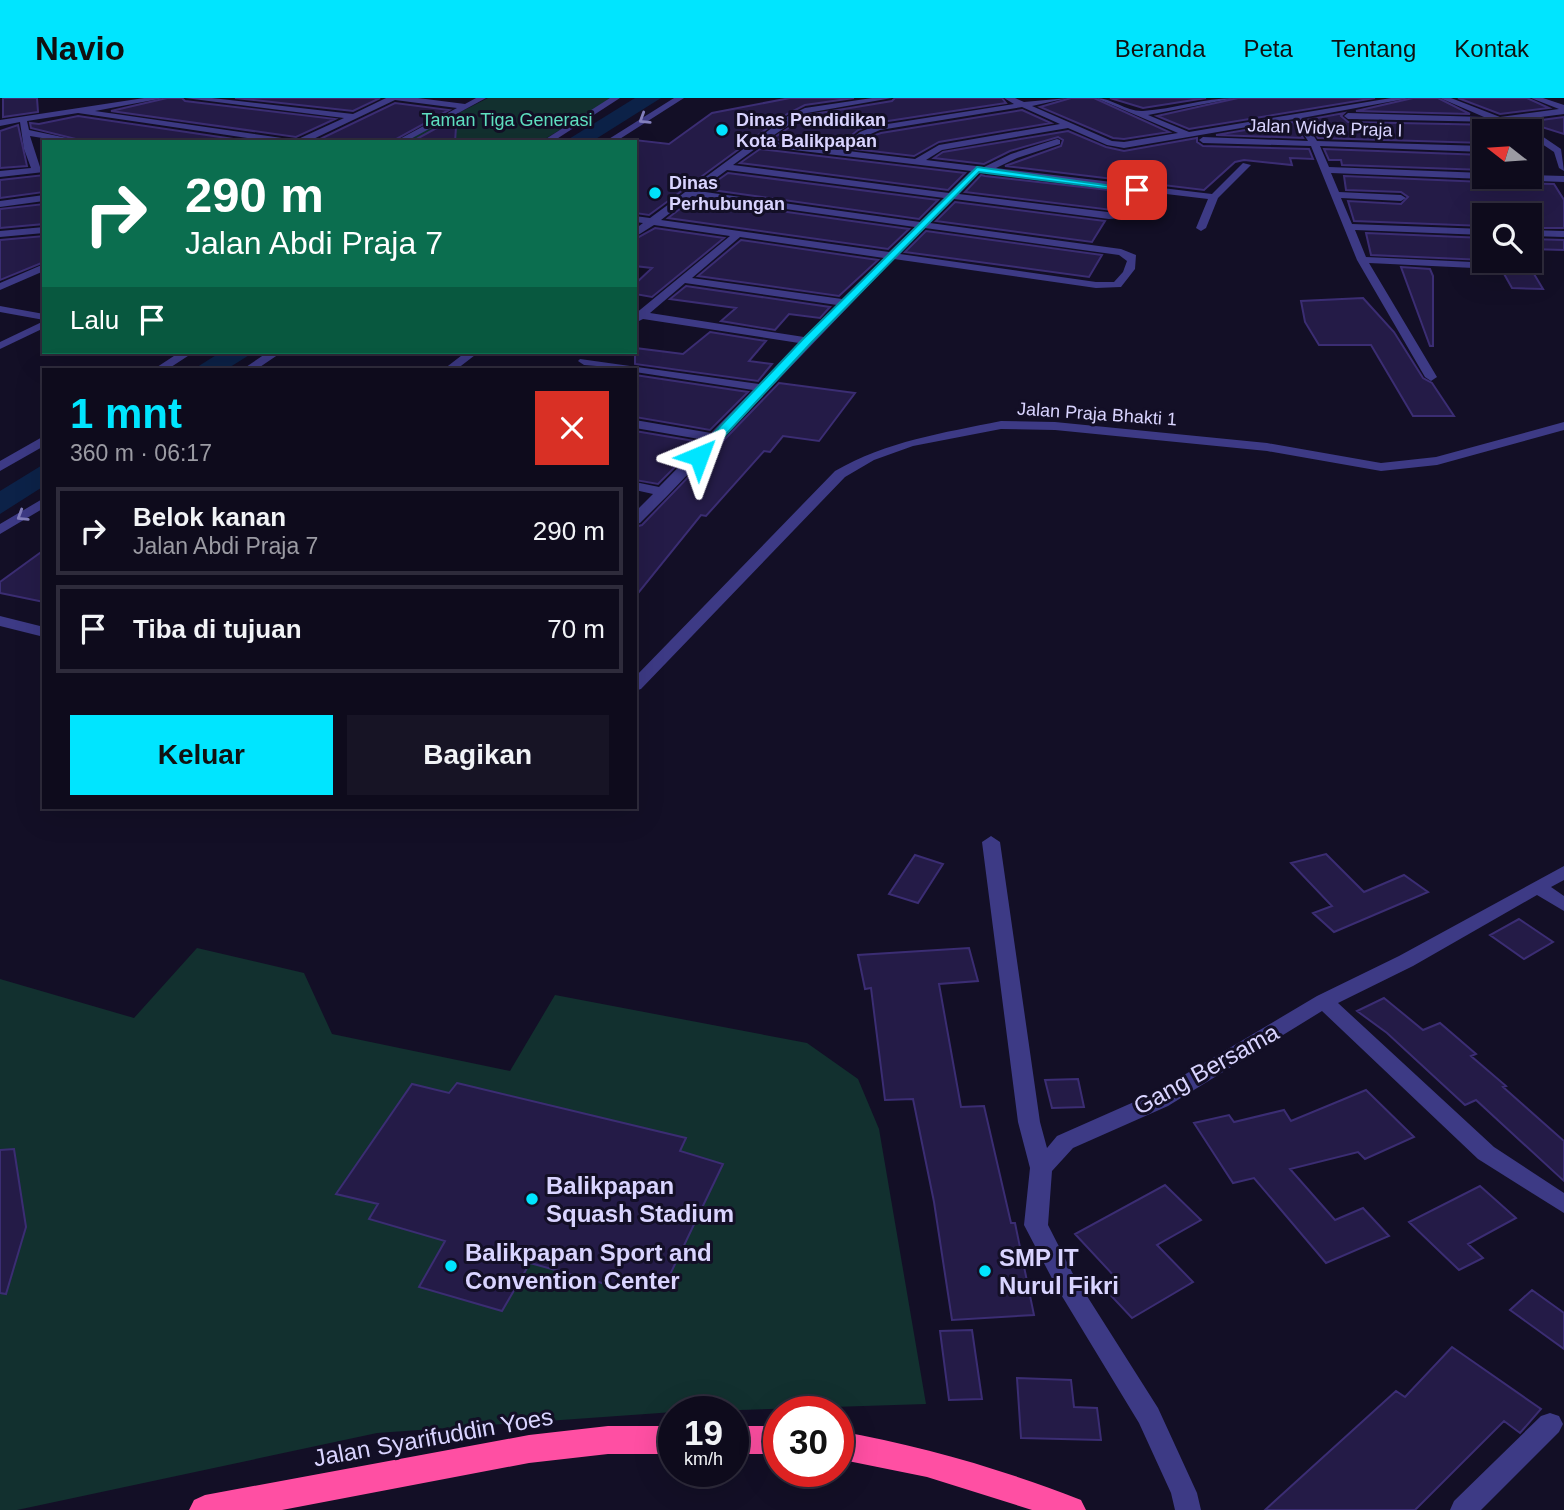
<!DOCTYPE html>
<html lang="id">
<meta charset="utf-8">
<style>
:root{--surface:#0e0b1c;--page:#171425;--text:#f1f3f6;--muted:#9b9ba3;--line:#2e2b3b;--accent:#00e5ff}
body{margin:0;font-family:Helvetica,sans-serif;background:var(--page);color:var(--text);height:100vh;display:flex;flex-direction:column;font-size:26px;white-space:nowrap}
*{box-sizing:border-box;margin:0}
p{font-size:23px;color:var(--muted)}
.icon{flex:none;width:38px;height:38px;fill:none;stroke:currentColor;stroke-width:2;stroke-linecap:round;stroke-linejoin:round}
.map{position:relative;flex:1;overflow:hidden}
.side{position:absolute;left:42px;top:270px;width:595px;height:441px;display:flex;flex-direction:column;background:var(--surface);border-radius:0px;box-shadow:0 7px 28px #0002,0 0 0 2px var(--line)}
.side>*{flex:none}
.top-card{position:absolute;left:42px;top:42px;width:595px;height:214px;border-radius:0px;box-shadow:0 7px 28px #0002,0 0 0 2px var(--line);background:#0b6e4f;color:#fff;overflow:hidden}
.needle{width:46px;rotate:287deg}
.fabs{position:absolute;left:1472px;top:21px;display:grid;gap:14px}
.fabs a{display:grid;place-items:center;width:70px;height:70px;border-radius:0px;background:var(--surface);box-shadow:0 7px 28px #0002,0 0 0 2px var(--line);font-size:35px}
.speed{position:absolute;left:658px;top:1298px;display:flex;gap:14px;font-size:35px;font-weight:700;text-align:center}
.speed>*{display:grid;place-content:center;width:91px;height:91px;border-radius:50%;background:var(--surface);box-shadow:0 7px 28px #0002,0 0 0 2px var(--line);line-height:1}
.speed small{font-size:18px;font-weight:400}
.speed .limit{border:10px solid #d22;background:#fff;color:#111}
.pin{position:absolute;display:grid;place-items:center;width:60px;height:60px;color:#fff;margin:-30px;border-radius:14px;box-shadow:0 4px 10px #0006}
.me{position:absolute;width:77px;margin:-38px;rotate:44deg;stroke-linejoin:round;filter:drop-shadow(0 0 5px #0008)}
.turn{display:flex;align-items:center;gap:24px;height:147px;padding:0 28px;font-size:32px}
.turn .icon{width:91px;height:91px;stroke-width:2.5}
.turn b{display:block;font-size:49px;line-height:60px}
.then{display:flex;align-items:center;height:66px;padding:0 28px;background:#0003;gap:14px;font-size:26px}
.round{display:grid;place-items:center;flex:none;width:74px;height:74px;border-radius:0px;background:var(--page)}
.summary{display:flex;align-items:center;justify-content:space-between;height:119px;padding:0 28px}
h1{font-size:42px;font-weight:700;line-height:52px;color:var(--accent)}
.action{display:flex;gap:14px;margin-top:auto;padding:14px 28px}
.action a{flex:1;height:80px;border-radius:0px;background:var(--accent);color:#111;font-size:28px;font-weight:700;line-height:80px;text-align:center}
.action a+a{background:var(--page);color:var(--text)}
ul{padding:0;list-style:none}
li{display:flex;align-items:center;gap:21px;height:88px;margin:0 14px 10px;padding:0 14px;border:4px solid var(--line);border-radius:0px}
li div{flex:1}
li b{display:block;font-size:26px}
li em{font-style:normal}
header{display:flex;align-items:center;gap:42px;box-sizing:border-box;height:98px;padding:0 35px;background:var(--accent);color:#111}
header strong{font-size:33px}
nav{display:flex;gap:38px;margin-inline-start:auto;font-size:24px}
.map>svg:first-child{display:block}
.green{fill:#12302f}
.water{fill:#0c2248}
.building{fill:#241b47;stroke:#3b2d73;stroke-width:2}
.lines{fill:none;stroke-linecap:round;stroke-linejoin:round}
.minor{fill:#3d3a85;fill-rule:evenodd}
.highway{fill:#ff4fa3;fill-rule:evenodd}
.oneway{stroke:#837fbc}
.route{fill:#00e5ff;stroke:#0095a6;stroke-width:2}
.poi-dot{fill:#00e5ff;stroke:#130f26;stroke-width:2.5}
.labels{text-anchor:middle;dominant-baseline:central;stroke-width:6;stroke-linejoin:round;paint-order:stroke}
.far-park-label{font-size:18px;fill:#5fe0c0;stroke:#130f26}
.far-poi-label{font-size:18px;font-weight:bold;fill:#d9d4ff;stroke:#130f26;text-anchor:start}
.far-street-label{font-size:18px;fill:#d9d4ff;stroke:#130f26}
.near-street-label{font-size:24px;fill:#d9d4ff;stroke:#130f26}
.near-poi-label{font-size:24px;font-weight:bold;fill:#d9d4ff;stroke:#130f26;text-anchor:start}
</style>
<header>
<strong>Navio</strong>
<nav><a>Beranda</a><a>Peta</a><a>Tentang</a><a>Kontak</a></nav>
</header>
<div class="map">
<svg width="1564" height="1412" viewBox="0 0 1564 1412">
<rect width="100%" height="100%" fill="#130f26"/>
<!-- green -->
<path class="green" d="M488,0h125l-73,44h-138z
M197,850l107,25 28,61 178,37 45,-76 252,48 51,36 21,50 47,275 -252,8 -297,21 -360,77h-17v-531l134,39z"/>
<!-- water -->
<path class="water" d="M635,0h26l-70,44h-27z
M221,254h33l-27,17h-33z
M44,366v22l-44,28v-23z"/>
<!-- building -->
<path class="building" d="M3,0h34l1,14 -35,5z
M167,0h15l3,3 150,18 -39,18 -185,-26z
M235,0h145l-27,13z
M790,0h64l-49,7 -18,9 -138,101 -14,-2v-73l34,4 43,-31z
M895,0h107l4,5 -131,20 -17,7 -21,17 -65,-8 36,-24 84,-14z
M1071,0h23l75,34 -45,7 -11,-1 -73,-31z
M1110,0h96l-63,10z
M1238,0h137l-186,31 -32,-13z
M1413,0h25l32,16 -114,-3z
M1458,0h69l22,10 -49,6z
M395,5l54,7 -58,32h-77z
M1022,12l29,13 -112,19 -25,14 -60,-7 13,-11 14,-5z
M1344,15l-3,3 7,6 149,3 17,6h-30v12l-166,-5 -12,-18z
M78,18l176,26h-166l-57,-14 -1,-5 9,1z
M1564,19v17l-38,-12z
M1293,24l10,16 -87,-3z
M18,27l9,41 -27,2v-37z
M442,27l14,2 -1,15h-44z
M1068,33l38,16 18,4 73,-13v4l6,4 106,3 4,10 -23,-1 2,7 -48,-5 -9,2 -31,28 -199,-24 56,-20 2,-6 -5,-3 -48,14 -26,13 -50,-6 9,-6z
M760,51l205,24 -17,17 -208,-27z
M1324,51l160,6v15l-142,-5 -1,-5h-12z
M728,75l210,27 -19,19 -214,-30z
M44,77v17l-44,6v-18z
M981,77l4,1 141,16 -14,18 -147,-18z
M1344,78l140,6 6,-5h17l7,6 40,1 10,16v28h-34v-13h-46v11l-130,-5 -6,-20 53,3 7,-7 -7,-5 -55,-2z
M693,101l216,30 -21,20 -220,-31z
M955,104l150,19 -13,21 -156,-21z
M44,106v20l-44,4v-19z
M655,130l69,10 -72,59 -17,-3v-10l17,-16 -17,-2v-27z
M926,133l176,24 -13,22 -184,-25z
M1366,135l118,5v22l-113,-5z
M44,138v26l-44,18v-40z
M1530,141l34,1v10l-34,-1z
M741,142l137,20 -39,36 -141,-20z
M1401,169l29,2 3,7v70h-3z
M1503,174l31,2 9,15 -31,-1z
M686,188l144,21 -10,11 -31,-4 -14,16 -54,-9 15,-13 -66,-9z
M1363,200l31,34 29,46 9,5 22,33h-41l-42,-71h-52l-14,-23 -4,-21z
M710,234l56,9 -17,20 23,3 -14,17 -123,-17v-16l48,6z
M635,277l113,17 -38,38 -75,-13z
M779,285l76,10 -36,48 -36,-5 -13,16 -6,-1 -58,65 -5,-1 -66,82v-70l7,-2z
M635,333l65,11 -42,42 -23,-4z
M44,452v52l-44,-9v-11z
M1326,756l38,38 40,-17 24,17 -94,40 -21,-19 19,-7 -41,-43z
M915,757l28,9 -25,39 -29,-9z
M1519,821l34,23 -29,17 -34,-24z
M969,850l9,33 -39,3 22,123 23,-1 27,117h4l19,92 -82,5 -18,-118 -21,-103 -28,1 -14,-112 -6,1 -7,-34z
M1384,900l39,32 17,-7 36,31 -5,2 35,30 -3,1 61,54v40l-88,-81 -11,5 -78,-72 -30,-22z
M1078,981l6,28 -32,1 -7,-28z
M457,985l229,55 -6,13 43,13 -58,121 -44,-10 -8,11 -83,-23 -28,48 -83,-24 26,-46 -76,-22 9,-15 -42,-10 76,-110 37,9z
M1366,992l48,47 -49,22 -7,-7 -68,17 45,51 28,-12 26,28 -63,27 -72,-85 -21,5 -39,-60 35,-8 5,7 50,-12 7,11z
M14,1051l12,78 -20,67 -6,-1v-143z
M1165,1087l36,35 -44,25 36,37 -61,36 -30,-32 14,-8 -41,-44z
M1480,1088l36,32 -48,26 15,14 -24,12 -50,-48z
M1532,1192l32,23v36l-54,-39z
M972,1232l10,69 -33,1 -9,-69z
M1452,1249l89,62 -21,24 -16,-12 -89,89h-150l131,-119 9,6z
M1017,1280l54,2 3,27 23,1 4,32 -80,-2z"/>
<g class="lines">
<!-- minor -->
<path class="minor" d="M144,0h20l-69,13 201,29 48,-22 -159,-20h27l141,16 33,-16h32l47,6 11,-6h10l-81,44h-11l63,-34 -62,-8 -88,42h-33l-196,-29 -51,8 2,9 57,12h-20l-36,-6 10,31 4,-1v6l-44,5v-6l31,-3 -7,-19 -4,-27 -20,4v-6z
M610,0h10l-68,44h-11z
M674,0h10l-69,44h-11z
M872,0h20l-85,15 -42,28 73,9 22,-18 15,-6 139,-22 -10,-6h11l9,4 44,-4 -36,8 80,35 12,1 54,-9 -82,-35c16,0 31,14 47,13 31,-2 61,-13 92,-13l-87,17 41,17 202,-34h19l-108,20 15,23 167,5v6l-164,-6 9,21 155,6v4h4l-4,2 -153,-6 8,19 62,3 5,3 -5,3 -60,-3 11,26 132,5v6l-129,-5 11,27 168,8 5,3 -5,3 -165,-8 68,114 -6,4 -6,-4 -68,-117 -46,-114 -108,-3 -4,-3 4,-3 105,4 -14,-22 -170,29 -17,-3 -39,-17 -126,22 -16,10 58,7 27,-13 46,-15 3,1v4l-43,14 -21,10 216,26 31,-31 8,2 -33,33 -12,30 -5,3 -5,-3 12,-29 -67,-8 -19,27 -13,1 -155,-20 -24,24 191,26 15,6 -1,14 -14,18 -25,1 -202,-29 -226,236 -28,28 -5,1v-12l18,-18 -18,-4v-8l24,5 46,-47 -70,-12v-8l76,13 42,-43 -118,-18v-3l-51,-4 -6,-4 2,-2 179,25 40,-41 -156,-24 -8,4v-9l95,-78 -76,-11 -19,12v-8l8,-6 -8,-1v-6l15,2 138,-102 17,-8zM1022,9l38,17 -121,21 -24,14 -67,-8 18,-15 14,-6zM759,48l212,25 -22,22 -216,-28zM727,72l217,28 -24,24 -222,-31zM980,74l5,1 147,17 -16,23 -157,-19zM692,98l223,31 -26,25 -228,-32zM925,130l194,27 8,6 -4,11 -9,10h-18l-196,-28zM740,139l144,21 -42,41 -150,-21zM685,185l152,22 -33,32 -154,-24z
M1440,0h11l49,19 59,-8 -28,-11h12l21,7v9l-53,7 22,9 28,19 3,22 -5,-3 -5,-16 -24,-16v-5h-10l-22,-9 -150,-3 -4,-3 4,-3 136,4z
M1530,77l34,1v6l-50,-2 -5,-3z
M44,97v6l-44,6v-6z
M44,129v6l-44,4v-6z
M1530,132l34,1v6l-34,-1z
M44,166v7l-44,19v-7z
M0,208l44,8v6l-44,-8z
M44,223v7l-44,21v-7z
M180,254h14l-26,17h-14z
M268,254h14l-25,17h-14z
M466,254h13l-22,17h-13z
M1001,323l54,1 212,21 114,20 55,-6 128,-35v8l-127,35 -56,6 -114,-20 -212,-21 -54,-1 -88,17 -39,14 -29,17 -204,212 -6,2v-14l200,-206c52,-30 108,-38 166,-50z
M44,338v10l-44,25v-10z
M44,400v10l-44,26v-10z
M0,518l44,11v10l-44,-11z
M991,738l9,6 40,280 7,26 10,-12 95,-42 165,-98 82,-40 165,-90v14l-13,7 13,9v15l-27,-16 -124,71 -75,37 156,144 70,46v20l-86,-54 -156,-148 -154,95 -95,42 -21,23 -4,54 25,49 85,134 39,85 4,17h-26l-4,-17 -32,-70 -82,-135 -33,-63 6,-57 -12,-46 -36,-280z
M1550,1315l9,3 4,8 -4,8 -78,78h-31l4,-9 87,-85z"/>
<!-- highway -->
<path class="highway" d="M608,1328h66v28h-66l-79,9 -247,47h-93l5,-10 11,-5 324,-60z
M733,1328h46v28h-46z
M838,1333c84,15 164,38 243,69l5,10h-54l-105,-33 -89,-18z"/>
</g>
<!-- one-way arrows -->
<defs><path id="oneway-chevron" d="M-2-3.5L2.5 0L-2 3.5" fill="none" stroke-width="1.6" stroke-linecap="round" stroke-linejoin="round" transform="scale(1.75)"/></defs>
<g class="oneway">
<use href="#oneway-chevron" transform="translate(644 21) rotate(148)"/>
<use href="#oneway-chevron" transform="translate(22 418) rotate(148)"/>
</g>
<!-- route -->
<path class="route" d="M977,69l164,23 -4,2 -158,-20 -168,171 -108,116h-9v-5l109,-115z"/>
<!-- markers -->
<g class="poi-dot">
<circle cx="722" cy="32" r="7"/>
<circle cx="655" cy="95" r="7"/>
<circle cx="532" cy="1101" r="7"/>
<circle cx="451" cy="1168" r="7"/>
<circle cx="985" cy="1173" r="7"/>
</g>
<g class="labels">
<!-- far-park labels -->
<g class="far-park-label">
<text x="507" y="22">Taman Tiga Generasi</text>
</g>
<!-- far-poi labels -->
<g class="far-poi-label">
<text x="736" y="22">Dinas Pendidikan<tspan x="736" dy="21">Kota Balikpapan</tspan></text>
<text x="669" y="85">Dinas<tspan x="669" dy="21">Perhubungan</tspan></text>
</g>
<!-- far-street labels -->
<g class="far-street-label">
<text transform="translate(1325 30) rotate(2)">Jalan Widya Praja I</text>
<text transform="translate(1097 316) rotate(4)">Jalan Praja Bhakti 1</text>
</g>
<!-- near-street labels -->
<g class="near-street-label">
<text transform="translate(1206 971) rotate(-29)">Gang Bersama</text>
<text transform="translate(433 1339) rotate(-10)">Jalan Syarifuddin Yoes</text>
</g>
<!-- near-poi labels -->
<g class="near-poi-label">
<text x="546" y="1087">Balikpapan<tspan x="546" dy="28">Squash Stadium</tspan></text>
<text x="465" y="1154">Balikpapan Sport and<tspan x="465" dy="28">Convention Center</tspan></text>
<text x="999" y="1159">SMP IT<tspan x="999" dy="28">Nurul Fikri</tspan></text>
</g>
</g>
</svg>
<div class="fabs">
<a><svg class="needle" viewBox="-14 -14 28 28"><path d="M0-13l5 13h-10z" fill="#e53935"/><path d="M0 13l5-13h-10z" fill="#9b9ba3"/></svg></a>
<a><svg class="icon" aria-label="search" viewBox="0 0 24 24"><circle cx="10" cy="10" r="6"/><path d="M15 15l6 6"/></svg></a>
</div>
<div class="speed"><div>19<small>km/h</small></div><div class="limit">30</div></div>
<div class="pin" style="left:1137px;top:92px;background:#d93025"><svg class="icon" aria-label="arrive" viewBox="0 0 24 24"><path d="M6 21V4h12l-3 4 3 4H6"/></svg></div>
<svg class="me" style="left:699px;top:358px" viewBox="-20 -20 40 40"><path d="M0-17L14 15 0 8-14 15z" fill="#00e5ff" stroke="#fff" stroke-width="4"/></svg>
<div class="top-card">
<div class="turn"><svg class="icon" aria-label="right" viewBox="0 0 24 24"><path d="M7 20v-9h11M14 6l5 5-5 5"/></svg><div><b>290 m</b>Jalan Abdi Praja 7</div></div>
<div class="then">Lalu<svg class="icon" aria-label="arrive" viewBox="0 0 24 24"><path d="M6 21V4h12l-3 4 3 4H6"/></svg></div>
</div>
<section class="side">
<div class="summary"><div><h1>1 mnt</h1><p>360 m · 06:17</p></div><a class="round" style="background:#d93025;color:#fff"><svg class="icon" aria-label="close" viewBox="0 0 24 24"><path d="M6 6l12 12M18 6L6 18"/></svg></a></div>
<ul>
<li><svg class="icon" aria-label="right" viewBox="0 0 24 24"><path d="M7 20v-9h11M14 6l5 5-5 5"/></svg><div><b>Belok kanan</b><p>Jalan Abdi Praja 7</p></div><em>290 m</em></li>
<li><svg class="icon" aria-label="arrive" viewBox="0 0 24 24"><path d="M6 21V4h12l-3 4 3 4H6"/></svg><div><b>Tiba di tujuan</b></div><em>70 m</em></li>
</ul>
<div class="action"><a>Keluar</a><a>Bagikan</a></div>
</section>
</div>
